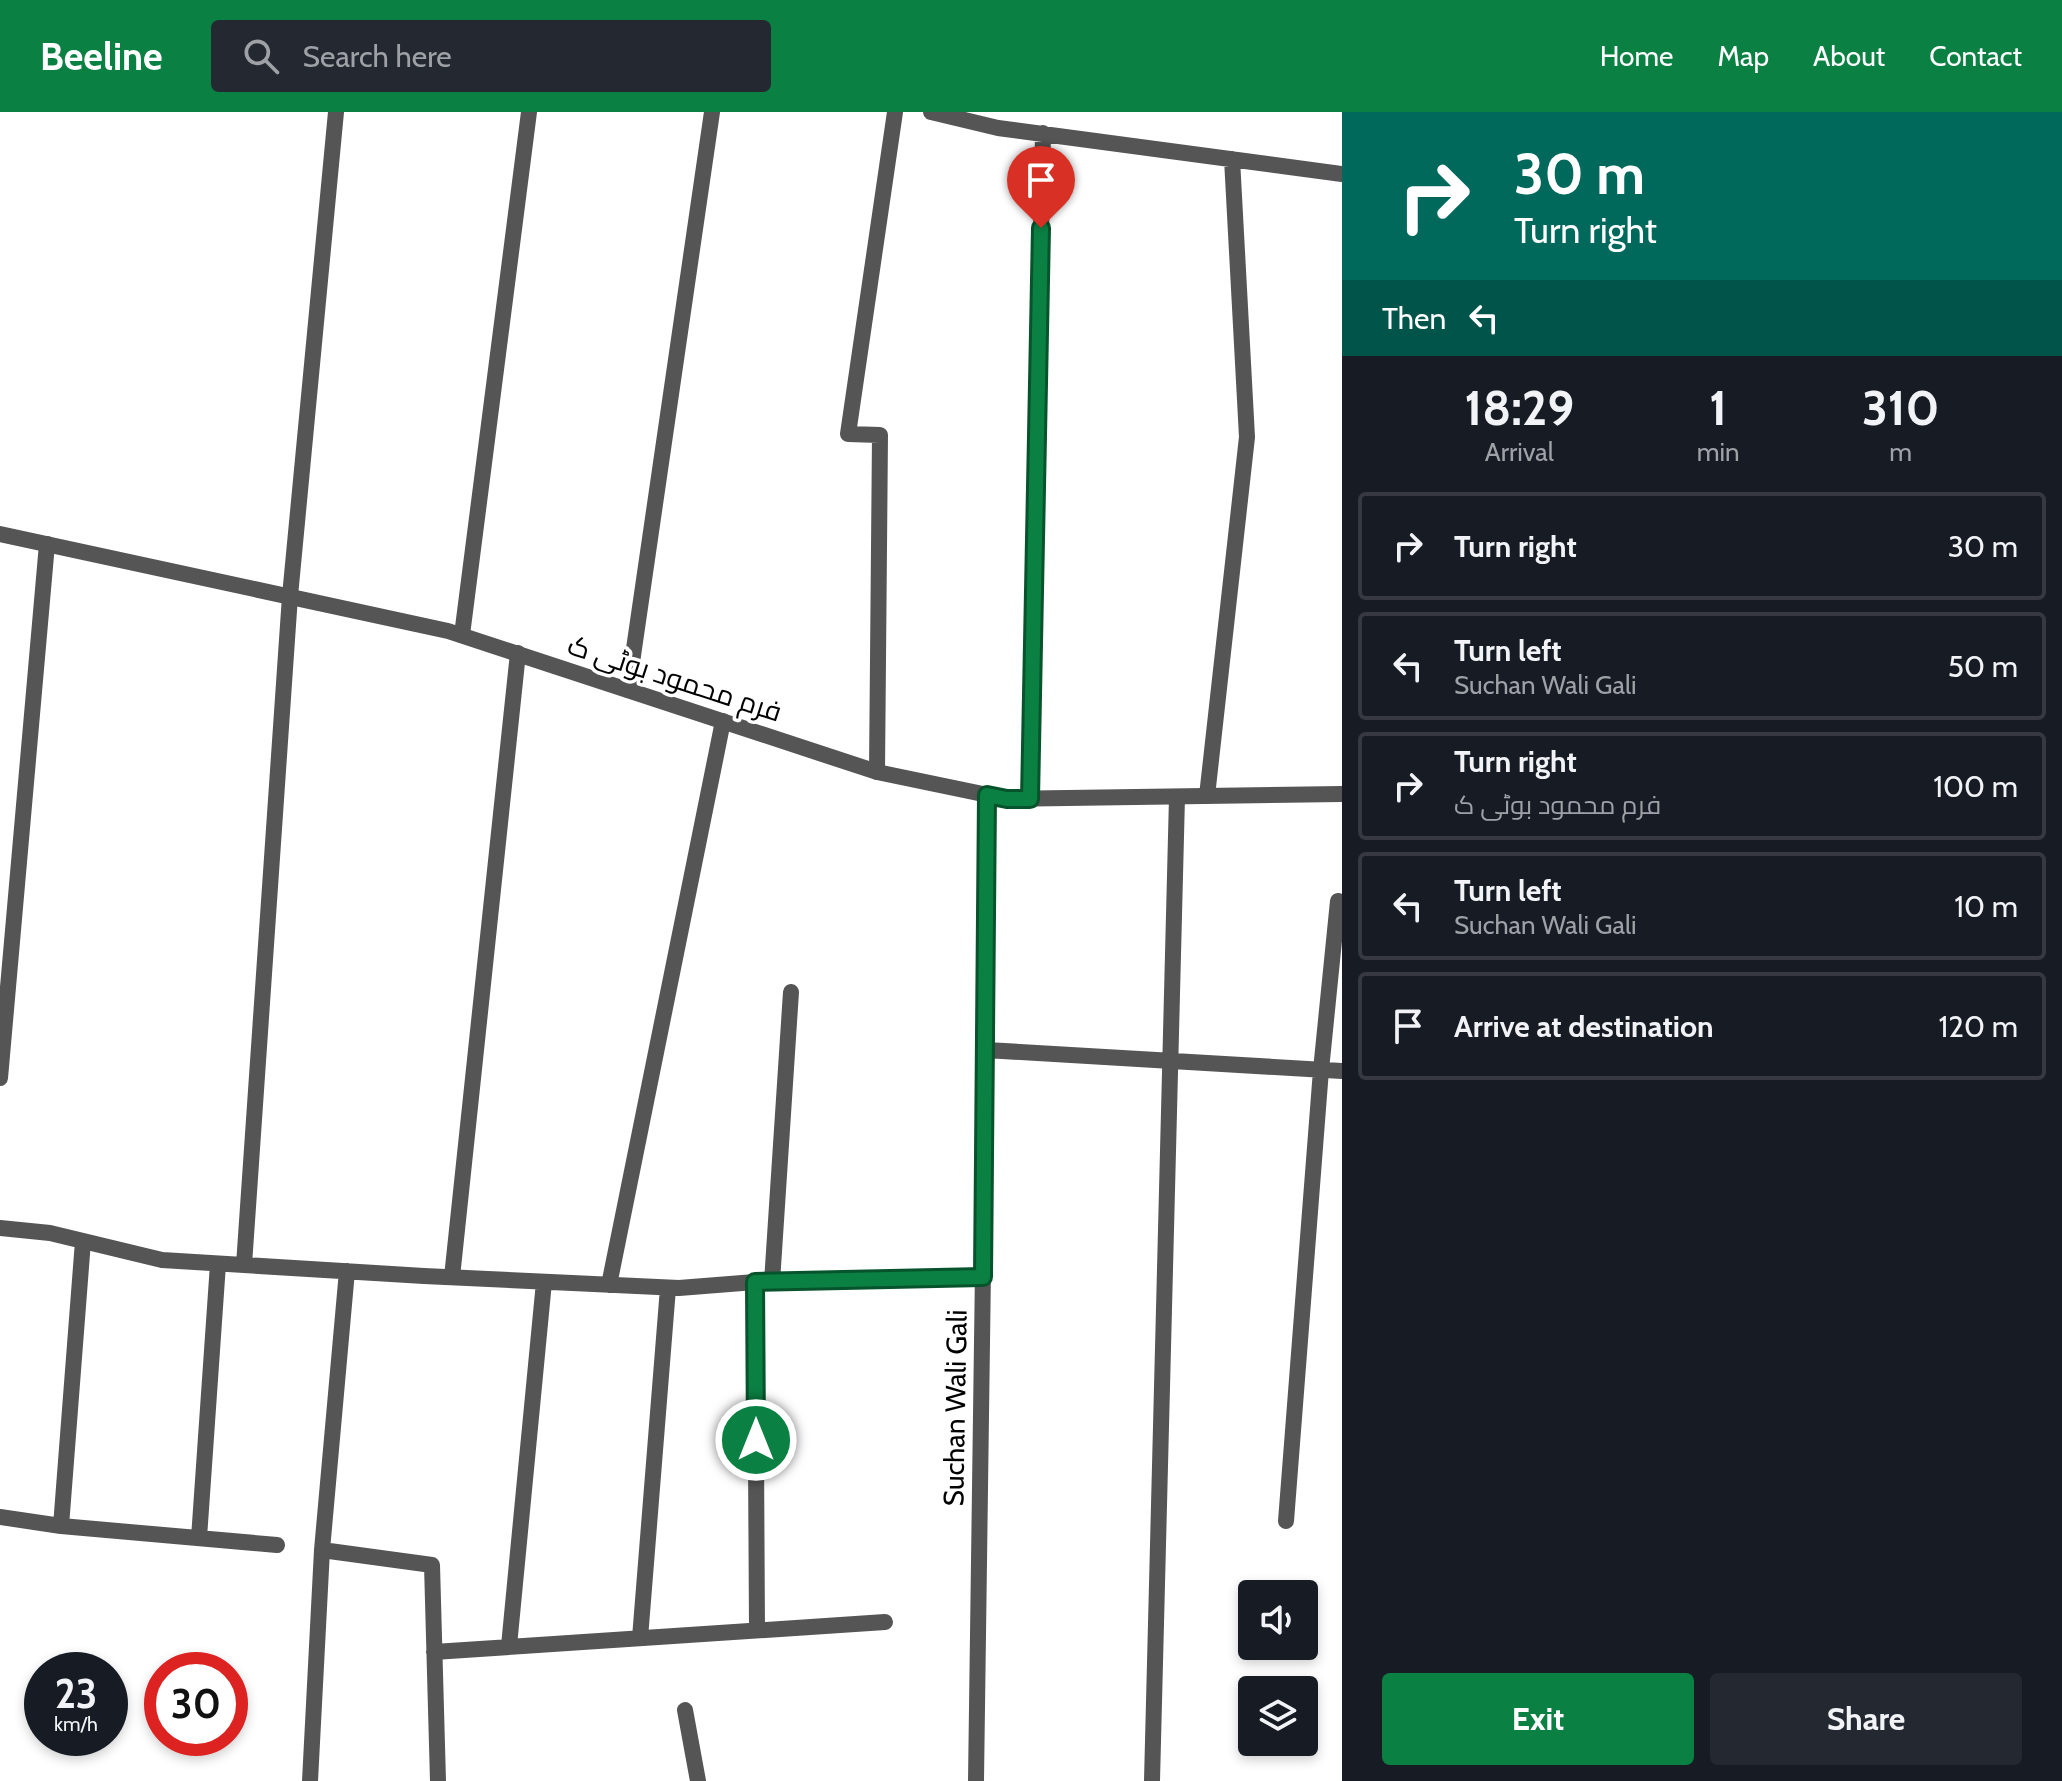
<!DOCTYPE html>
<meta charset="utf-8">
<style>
:root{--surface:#171b24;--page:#242831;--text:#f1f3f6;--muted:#9ea1a6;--line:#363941;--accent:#0b8043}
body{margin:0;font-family:Cabin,Cairo,sans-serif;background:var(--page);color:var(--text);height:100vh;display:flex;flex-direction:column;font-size:30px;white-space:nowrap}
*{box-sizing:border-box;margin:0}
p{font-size:26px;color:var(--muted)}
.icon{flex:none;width:44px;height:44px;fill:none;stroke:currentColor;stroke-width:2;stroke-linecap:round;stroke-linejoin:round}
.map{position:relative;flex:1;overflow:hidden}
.side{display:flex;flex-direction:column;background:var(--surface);width:720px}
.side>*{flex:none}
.guide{background:#00695c;color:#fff;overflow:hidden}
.buttons{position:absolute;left:1238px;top:1468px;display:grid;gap:16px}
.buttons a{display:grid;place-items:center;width:80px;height:80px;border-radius:8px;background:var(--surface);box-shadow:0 4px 12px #0003;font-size:40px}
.speed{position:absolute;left:24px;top:1540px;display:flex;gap:16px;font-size:40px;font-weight:700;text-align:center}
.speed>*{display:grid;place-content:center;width:104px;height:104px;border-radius:50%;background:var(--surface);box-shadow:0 4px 12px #0003;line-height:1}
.speed small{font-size:20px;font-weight:400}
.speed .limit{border:12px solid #d22;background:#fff;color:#111}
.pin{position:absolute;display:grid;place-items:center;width:68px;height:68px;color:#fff;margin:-82px -34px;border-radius:50% 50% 50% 0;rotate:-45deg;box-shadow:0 0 8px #0007}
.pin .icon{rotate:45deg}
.me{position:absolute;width:88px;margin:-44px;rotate:0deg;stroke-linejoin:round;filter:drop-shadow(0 0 6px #0008)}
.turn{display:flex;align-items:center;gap:28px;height:168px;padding:0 40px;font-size:36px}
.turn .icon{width:104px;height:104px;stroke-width:2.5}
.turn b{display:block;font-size:56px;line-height:68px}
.then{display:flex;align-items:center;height:76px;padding:0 40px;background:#0003;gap:16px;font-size:30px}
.eta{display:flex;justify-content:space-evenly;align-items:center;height:136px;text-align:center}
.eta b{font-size:48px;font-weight:700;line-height:56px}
.button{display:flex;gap:16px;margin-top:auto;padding:16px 40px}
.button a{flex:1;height:92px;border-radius:8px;background:var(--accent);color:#fff;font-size:32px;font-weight:700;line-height:92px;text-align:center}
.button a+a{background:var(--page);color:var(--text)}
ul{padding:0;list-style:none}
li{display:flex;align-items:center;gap:24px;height:108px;margin:0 16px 12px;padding:0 24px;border:4px solid var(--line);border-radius:8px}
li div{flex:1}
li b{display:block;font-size:30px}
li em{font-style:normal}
header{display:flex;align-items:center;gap:48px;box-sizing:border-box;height:112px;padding:0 40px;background:var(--accent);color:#fff}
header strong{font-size:38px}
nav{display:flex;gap:44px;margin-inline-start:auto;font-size:28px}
.search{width:560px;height:72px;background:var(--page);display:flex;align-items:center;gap:20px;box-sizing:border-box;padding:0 28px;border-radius:8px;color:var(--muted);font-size:30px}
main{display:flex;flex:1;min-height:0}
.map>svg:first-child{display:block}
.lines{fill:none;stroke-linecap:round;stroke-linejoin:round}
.minor{stroke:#555;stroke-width:16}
.tertiary{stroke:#555;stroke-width:16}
.route-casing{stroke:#07532c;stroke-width:20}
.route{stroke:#0b8043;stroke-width:14}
.labels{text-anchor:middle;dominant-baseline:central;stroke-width:7;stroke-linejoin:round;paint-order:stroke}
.street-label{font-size:28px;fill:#000;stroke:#fff}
</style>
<header>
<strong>Beeline</strong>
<div class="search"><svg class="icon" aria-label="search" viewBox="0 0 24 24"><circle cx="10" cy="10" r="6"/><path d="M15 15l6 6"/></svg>Search here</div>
<nav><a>Home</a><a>Map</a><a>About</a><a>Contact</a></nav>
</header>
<main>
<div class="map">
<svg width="1342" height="1669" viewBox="0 0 1342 1669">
<rect width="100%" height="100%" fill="#fff"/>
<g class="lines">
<!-- minor -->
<path class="minor" d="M931,0l67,16 344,46
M462,523l67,-523
M628,578l84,-578
M877,660l3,-337 -32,-1 47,-322
M1207,684l40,-359 -15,-278
M1030,687l13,-666
M986,938l356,21
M0,966l47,-534
M0,1116l50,5 112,27 262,16 255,12 76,-6 228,-5
M244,1153l46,-669 46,-484
M452,1165l66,-624
M755,1170l2,348
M772,1170l19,-290
M609,1173l114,-564
M0,1405l61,9 216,19
M1286,1409l35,-451 17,-169
M61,1414l22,-285
M199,1426l19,-274
M322,1438l25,-279
M640,1526l28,-350
M509,1534l35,-364
M434,1540l451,-30
M685,1598l13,71
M310,1669l12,-231 110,15 6,216
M976,1669l10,-731 1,-255
M1152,1669l25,-984"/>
<!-- tertiary -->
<path class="tertiary" d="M0,422l448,97 429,141 130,27 335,-5"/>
</g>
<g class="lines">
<defs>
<path id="route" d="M756,1328l-1,-158 228,-5 4,-482 20,4h23l11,-571"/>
</defs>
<!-- route casing -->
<use href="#route" class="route-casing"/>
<!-- route -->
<use href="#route" class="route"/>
</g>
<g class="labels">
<!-- street labels -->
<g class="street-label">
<text transform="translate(675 566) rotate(18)">فرم محمود بوٹی ک</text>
<text transform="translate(955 1296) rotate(-89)">Suchan Wali Gali</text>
</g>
</g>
</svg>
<div class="buttons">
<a><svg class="icon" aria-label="sound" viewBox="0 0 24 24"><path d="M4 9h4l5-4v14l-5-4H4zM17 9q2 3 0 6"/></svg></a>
<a><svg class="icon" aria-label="layers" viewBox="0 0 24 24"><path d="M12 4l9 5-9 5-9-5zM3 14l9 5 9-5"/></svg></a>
</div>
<div class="speed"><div>23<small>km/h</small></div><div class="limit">30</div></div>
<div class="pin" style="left:1041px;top:116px;background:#d93025"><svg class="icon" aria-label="arrive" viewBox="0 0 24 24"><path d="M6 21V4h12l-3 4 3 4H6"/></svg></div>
<svg class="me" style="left:756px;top:1328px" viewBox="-20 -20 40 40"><circle r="17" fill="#0b8043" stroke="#fff" stroke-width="3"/><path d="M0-11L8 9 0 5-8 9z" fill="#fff"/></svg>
</div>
<section class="side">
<div class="guide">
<div class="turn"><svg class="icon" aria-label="right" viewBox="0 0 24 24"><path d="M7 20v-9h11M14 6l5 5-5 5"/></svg><div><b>30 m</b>Turn right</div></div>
<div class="then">Then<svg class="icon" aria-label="left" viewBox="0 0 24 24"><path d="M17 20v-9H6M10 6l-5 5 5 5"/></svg></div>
</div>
<div class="eta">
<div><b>18:29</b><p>Arrival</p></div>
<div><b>1</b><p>min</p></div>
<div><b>310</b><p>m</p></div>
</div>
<ul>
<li><svg class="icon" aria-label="right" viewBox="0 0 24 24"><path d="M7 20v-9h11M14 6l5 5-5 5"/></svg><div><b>Turn right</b></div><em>30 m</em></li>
<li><svg class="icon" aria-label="left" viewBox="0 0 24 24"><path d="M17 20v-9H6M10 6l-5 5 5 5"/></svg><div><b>Turn left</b><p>Suchan Wali Gali</p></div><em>50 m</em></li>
<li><svg class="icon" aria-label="right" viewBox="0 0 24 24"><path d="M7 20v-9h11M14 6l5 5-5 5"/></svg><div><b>Turn right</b><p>فرم محمود بوٹی ک</p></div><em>100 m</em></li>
<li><svg class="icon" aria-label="left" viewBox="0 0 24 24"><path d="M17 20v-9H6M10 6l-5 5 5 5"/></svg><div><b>Turn left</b><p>Suchan Wali Gali</p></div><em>10 m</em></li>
<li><svg class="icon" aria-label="arrive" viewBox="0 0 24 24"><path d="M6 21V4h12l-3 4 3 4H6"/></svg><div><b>Arrive at destination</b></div><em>120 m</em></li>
</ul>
<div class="button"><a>Exit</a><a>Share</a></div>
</section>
</main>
